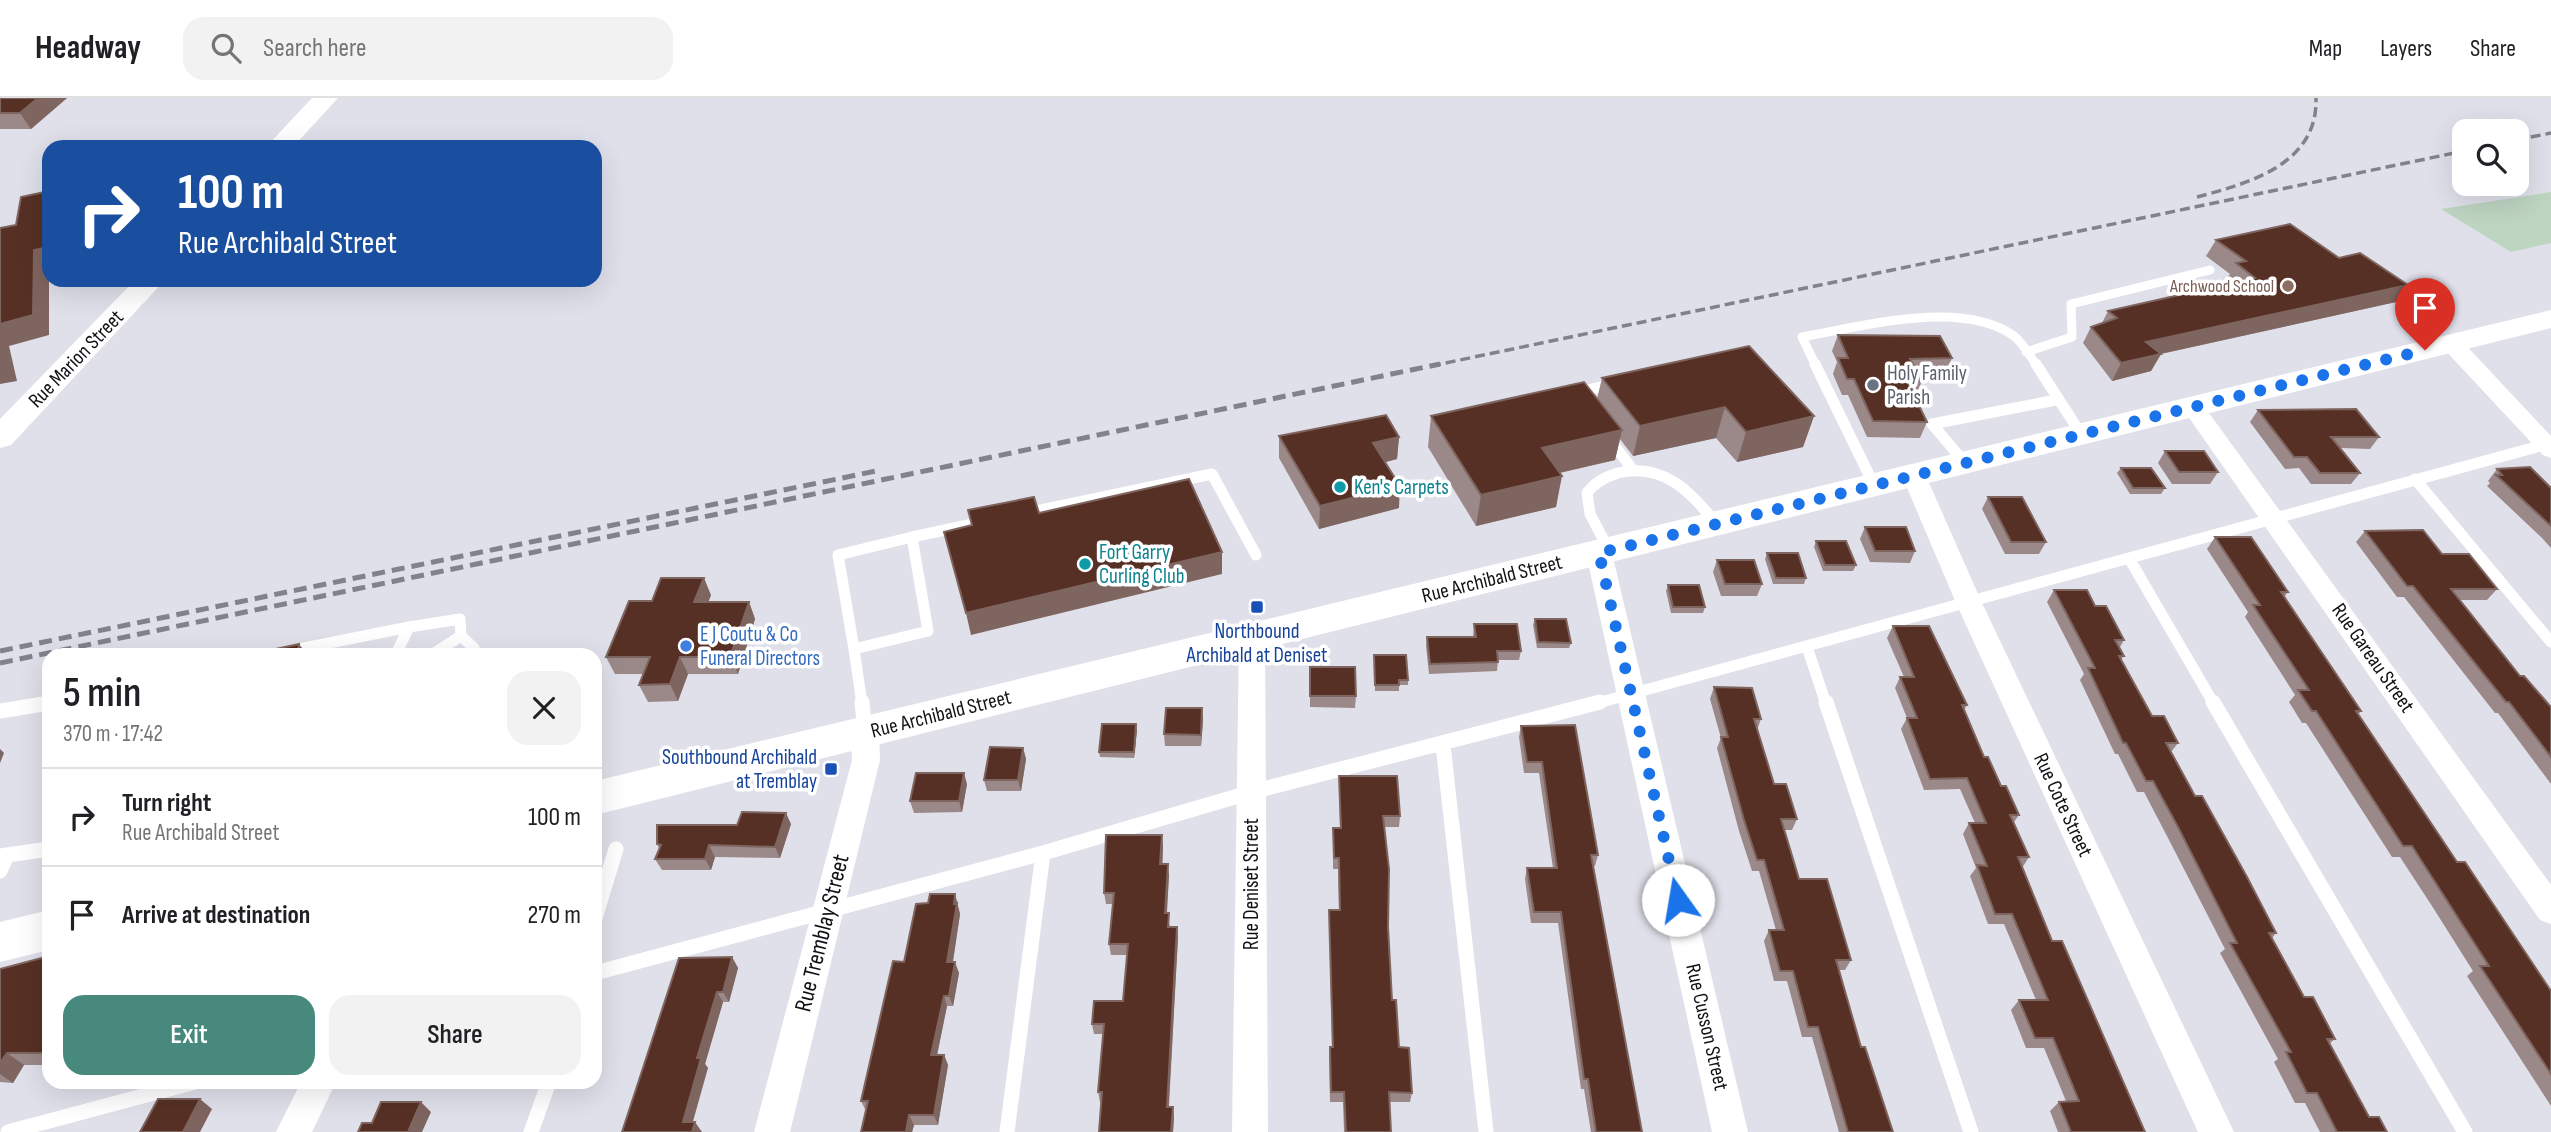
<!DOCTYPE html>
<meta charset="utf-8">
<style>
:root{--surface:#fff;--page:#f2f2f2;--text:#202124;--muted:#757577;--line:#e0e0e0;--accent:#478a7d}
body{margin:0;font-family:"Sofia Sans Condensed",sans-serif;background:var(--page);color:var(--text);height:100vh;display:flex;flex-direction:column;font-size:26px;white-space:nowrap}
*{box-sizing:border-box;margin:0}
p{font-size:23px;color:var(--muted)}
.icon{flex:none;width:38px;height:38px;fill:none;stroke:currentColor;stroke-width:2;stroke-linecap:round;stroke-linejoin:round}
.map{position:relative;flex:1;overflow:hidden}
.drawer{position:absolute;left:42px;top:550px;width:560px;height:441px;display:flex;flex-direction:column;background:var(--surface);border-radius:21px;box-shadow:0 7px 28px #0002}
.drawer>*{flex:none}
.guide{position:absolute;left:42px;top:42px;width:560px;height:147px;border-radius:21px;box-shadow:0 7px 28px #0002;background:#1a4fa0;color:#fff;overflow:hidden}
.fabs{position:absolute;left:2452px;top:21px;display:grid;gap:14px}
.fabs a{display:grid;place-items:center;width:77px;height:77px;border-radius:14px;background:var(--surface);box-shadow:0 7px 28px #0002;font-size:35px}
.pin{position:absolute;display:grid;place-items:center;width:60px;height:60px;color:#fff;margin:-72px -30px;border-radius:50% 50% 50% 0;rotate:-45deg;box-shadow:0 0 7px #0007}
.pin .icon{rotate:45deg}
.me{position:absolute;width:77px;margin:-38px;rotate:347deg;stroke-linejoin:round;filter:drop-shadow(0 0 5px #0008)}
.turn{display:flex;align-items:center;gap:24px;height:147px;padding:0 21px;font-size:32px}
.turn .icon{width:91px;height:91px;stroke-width:2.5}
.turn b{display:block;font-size:49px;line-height:60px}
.round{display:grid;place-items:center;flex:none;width:74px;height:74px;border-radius:21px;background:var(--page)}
.summary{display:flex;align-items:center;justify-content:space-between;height:119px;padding:0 21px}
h1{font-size:42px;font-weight:600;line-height:52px}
.action{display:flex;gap:14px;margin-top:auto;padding:14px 21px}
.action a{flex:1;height:80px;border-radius:21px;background:var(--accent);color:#fff;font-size:28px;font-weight:600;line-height:80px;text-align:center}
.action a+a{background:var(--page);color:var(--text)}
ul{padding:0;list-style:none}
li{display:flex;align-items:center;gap:21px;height:98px;padding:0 21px;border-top:2px solid var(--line)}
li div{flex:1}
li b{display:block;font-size:26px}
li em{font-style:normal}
header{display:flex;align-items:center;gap:42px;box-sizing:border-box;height:98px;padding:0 35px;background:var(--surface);border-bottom:2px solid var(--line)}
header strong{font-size:33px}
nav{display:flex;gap:38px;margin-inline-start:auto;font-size:24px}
.search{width:490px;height:63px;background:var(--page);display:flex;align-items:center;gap:18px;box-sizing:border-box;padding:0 24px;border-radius:21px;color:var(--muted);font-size:26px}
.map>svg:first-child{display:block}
.green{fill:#bed5c2}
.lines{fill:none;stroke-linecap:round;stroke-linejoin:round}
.lane-far2{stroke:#fff;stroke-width:9}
.lane-far1{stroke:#fff;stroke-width:11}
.lane{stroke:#fff;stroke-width:15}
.street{fill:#fff;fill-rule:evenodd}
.secondary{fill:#fff;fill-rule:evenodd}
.rail-far1{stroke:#82828a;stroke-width:3.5;stroke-dasharray:10 5;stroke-linecap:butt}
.rail{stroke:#82828a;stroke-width:5;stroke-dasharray:13 7;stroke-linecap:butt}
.wall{fill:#9b8888}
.shaded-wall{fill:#7f6560}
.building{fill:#563024;stroke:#7f6560;stroke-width:2}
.route{stroke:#1a73e8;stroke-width:12;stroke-dasharray:0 21.6}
.education-dot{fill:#8d6e63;stroke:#fff;stroke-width:2.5}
.worship-dot{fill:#6b7280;stroke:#fff;stroke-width:2.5}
.culture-dot{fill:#0f9aa8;stroke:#fff;stroke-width:2.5}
.transit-dot{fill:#1a4fb4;stroke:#fff;stroke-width:2.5}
.shop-dot{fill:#3f7fe0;stroke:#fff;stroke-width:2.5}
.labels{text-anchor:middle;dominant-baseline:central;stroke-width:7;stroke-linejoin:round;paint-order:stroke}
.far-education-label{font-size:18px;fill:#785e54;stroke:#fff;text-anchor:end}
.street-label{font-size:21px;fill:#111115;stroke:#fff}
.worship-label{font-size:21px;fill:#5b616d;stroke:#fff;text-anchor:start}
.culture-label{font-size:21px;fill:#0d838f;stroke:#fff;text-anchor:start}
.transit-label{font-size:21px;fill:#164399;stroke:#fff}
.shop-label{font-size:21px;fill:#366cbe;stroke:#fff;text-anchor:start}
.near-street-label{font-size:24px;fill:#111115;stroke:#fff}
</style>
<header>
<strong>Headway</strong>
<div class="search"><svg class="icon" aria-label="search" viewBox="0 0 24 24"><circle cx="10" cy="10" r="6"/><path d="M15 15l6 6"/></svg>Search here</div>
<nav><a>Map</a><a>Layers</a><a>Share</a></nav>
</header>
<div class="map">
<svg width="2551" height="1034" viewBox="0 0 2551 1034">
<rect width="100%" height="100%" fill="#e0e0eb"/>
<!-- green -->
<path class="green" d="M2551,94v51l-40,9 -70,-43z"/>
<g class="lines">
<!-- lane-far2 -->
<path class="lane-far2" d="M2026,254l46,-15 -1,-33 139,-34
M1816,268l-14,-29c59,-10 159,-39 212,-1 9,7 16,20 23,30"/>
<!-- lane-far1 -->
<path class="lane-far1" d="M1815,266l59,121
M2036,266l45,70
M1574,295l40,-9
M1608,339l25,33
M1965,365l-33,-39 124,-24
M2415,381l136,163
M1022,416l190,-40 44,81
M912,439l75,-16
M912,439l16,94 -74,18 -16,-94z
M1609,452l-19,-36 -3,-21c8,-11 18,-16 31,-20 46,-11 72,19 99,51
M2130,462l84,144
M409,529l51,-8 1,17 13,12 -3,6
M1807,549l19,57
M854,551l8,55
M274,556l135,-27 -13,27
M433,556l28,-18
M44,606l5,-1
M1594,606l957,-261"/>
<!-- lane -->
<path class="lane" d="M862,604l3,31
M1826,604l145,430
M2213,604l252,430
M0,613l49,-8
M1443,647l43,387
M7,757l42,-6
M0,758l7,-1 -7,16
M595,820l21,-69
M595,875l448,-120 209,-61 348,-90
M8,1034l187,-50
M531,1034l18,-50
M1007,1034l36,-279"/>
<!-- street -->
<path class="street" d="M2451,239l8,1 92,98v22l-8,-3 -100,-107 -3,-5z
M2193,302l8,2 350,483v39l-11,-4 -355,-508 -3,-5 3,-5z
M1914,370l8,2 4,6 56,127 252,529h-36l-242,-529 -54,-127 4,-6z
M1599,446l9,3 4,6 136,579h-36l-126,-579 4,-6z
M1252,528l9,3 4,7 3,496h-36l7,-496 4,-7z
M865,624l10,3 4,8 1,27 -90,372h-36l98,-372 -1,-27 4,-8z
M301,984h35l-24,50h-36z"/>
<!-- secondary -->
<path class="secondary" d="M312,0h26l-45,49h-27z
M135,182h30l-154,165 -11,3v-29z
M2551,212v18l-1956,487v-34z
M49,812v40l-49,12v-40z"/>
<!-- rail-far1 -->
<path class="rail-far1" d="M2516,42l35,-7
M2197,99c53,-14 121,-33 119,-99
M1431,268l1033,-215"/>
<!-- rail -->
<path class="rail" d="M0,553l881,-181
M0,565l1440,-299"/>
</g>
<!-- wall -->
<path class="wall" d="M0,0h67l-36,31h-31z
M2216,142l180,62 -235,52 -10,17 -39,10 -29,-38 8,-16 11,-4 6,-12 122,-28 -4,-3 4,-6 -24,-18z
M1838,237l114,23 -7,16 -27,1 4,6 -7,16 12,25 -7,16 -53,-1 -19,-42h-6l-9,-21 4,-12 -5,-11z
M1602,280l212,38 -11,31 -66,15 -21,-24 -83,18 -13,-17 -5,21 -55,13 -4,34 -80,19 -48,-79 3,-31 166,-17z
M2258,312l121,27 -9,12 -29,-1 19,25 -9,11h-40l-12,-16 -14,1 -35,-47z
M1279,338l120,1 -2,22 -12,3 14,46 -80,21 -40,-71z
M2165,353l53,21 -8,12h-38l-14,-21z
M2121,370l44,20 -4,6h-31l-13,-21z
M2497,371l54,19v60l-9,-10 -55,-52 3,-3 -2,-2z
M1988,399l58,45 -7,12h-34l-23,-45z
M1865,429l50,24 -5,12 -40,-1 -10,-23z
M2365,433l77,23 55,35 -10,11h-27l60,76 31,31v77l-53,-71h-3l-91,-116h-7l-41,-55z
M2215,439l73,55 -4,5 77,114 -3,4 99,147 94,129v115l-84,-130 6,-5 -41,-65 -32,-49h-8l-86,-134h-4l-13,-21 6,-7 -50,-78 3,-5 -41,-63z
M1816,443l40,24 -3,6h-30l-9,-24z
M1767,455l39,25 -2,6h-31l-8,-25z
M1717,462l45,24 -5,12h-36l-8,-24z
M1668,487l37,22 -2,6h-32l-5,-22z
M2054,492l41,16 29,34 -4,7 4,9 -3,4 31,56 26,27 -7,9 24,44 81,137 -4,5 32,59 31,42 -6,5 40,73 18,15h-67l-15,-29h-10l-21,-41 4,-3 -58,-106 5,-4 -57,-111 -24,-46h-7l-19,-38h-3l-35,-74 4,-6 -37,-72z
M711,497l-3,7h41l6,17 -17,55h-50l-10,27 -30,1 -9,-17 4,-11h-28l-9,-17 46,-56z
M1535,521l36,24 -2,5h-32l-4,-23z
M1474,526l47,27 -2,9h-21l-1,11 -68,3 -3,-28 1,-9h46z
M1893,528l74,79 -3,5 20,47 35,58 -5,7 15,35 -7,11 30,73 93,191h-87l-8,-21 9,-9 7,-1 -22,-53h-18l-15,-38 8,-10h17l-32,-76h-16l-18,-48 6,-8 -13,-34 6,-11h6l-15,-34 -36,1 -23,-61 6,-11 -12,-30 5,-11h4l-17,-39z
M1374,557l34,25v5h-9v6h-24z
M1310,569l46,29 -1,12 -45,-1z
M1714,589l47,32 -4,11 17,54 23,35 -5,11h-8l15,49 52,81 -6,10h-6l22,77 32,85h-54l-27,-95h-10l-15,-56h-13l-10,-40 5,-11h7l-17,-59h-7l-13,-40 -22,-83 4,-10 -11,-39z
M1202,610l1,11 -2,27h-36l-1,-12z
M1521,628l77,129 -3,11h-2l49,266h-51l-7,-43h-3l-23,-166h-27l-6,-44 2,-11h26l-14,-95h-15l-5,-36z
M1137,632l-3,28 -34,-1 -1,-5z
M1023,650l3,11 -5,32h-34l-3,-11z
M1339,678l61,40 -1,11h-15l4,100 4,73 7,47 13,46 -2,9h-21l2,30h-47l-1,-30h-13l-1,-45 1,-10h2l-3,-126v-11h10l-1,-41h-5v-41h7z
M967,686l-5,28 -48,1 -4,-12z
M791,726l-11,34 -65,-1 -4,13h-49l-7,-11 4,-11 -2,-4z
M1163,748l-1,18 7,11 -2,38 3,14h7l1,10 -9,170 5,9 -1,16h-74l3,-30h-2l-2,-10 5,-58h-9l-2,-10 31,-23 4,-46h-16l-2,-11 4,-40h-7l-2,-11z
M955,796l5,20 -7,48 6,11 -6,33h-6l-10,49h7l4,10 -10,60h-24l-2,7h-51l5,-21 -5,-10 43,-139 24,-59z
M49,858v109h-25l-11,18 -13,-1v-113z
M732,859l6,11 -9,34h-6l-18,62 3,4 -86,64z"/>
<!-- shaded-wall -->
<path class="shaded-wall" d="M38,0h29l-36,31 -11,-16z
M49,149v88l-40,11 8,35 -17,3v-60l34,-74z
M2408,187l-12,17 -259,57 9,-17z
M2161,256l-10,17 -39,10 9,-18z
M1725,309l-9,31 -83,18 7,-30z
M1814,318l-11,31 -66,15 9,-30z
M1622,332l-7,30 -79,18 6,-30z
M1399,339l-2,22 -26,7 2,-23z
M1562,378l-6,31 -80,19 5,-31z
M1400,388l-1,22 -80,21 1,-23z
M1222,454v22l-251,61 -5,-22z
M704,480l7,17 -9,24 -8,-17z
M749,504l6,17 -17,55 -8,-17z
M299,546l8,10h-9z
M680,559l8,17 -10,27 -8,-17z
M1202,610l1,11 -2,27v-11z
M1136,626l1,6 -3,28v-6z
M1023,650l3,11 -5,32 -3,-11z
M0,651l4,4 -4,10z
M964,675l3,11 -5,28 -3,-11z
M786,715l5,11 -11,34 -5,-11z
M1162,737l1,11 -1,29 -2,-11z
M709,747l6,12 -4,13 -6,-11z
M1168,766l1,11 -3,49 -1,-11z
M955,796l5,20 -9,59 -4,-11z
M1177,829l1,10 -10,179 -1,-9z
M732,859l6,11 -9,34 -6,-10z
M955,864l4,11 -6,33 -4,-10z
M717,894l6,10 -18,62 3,4 -18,64 -7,-10 14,-64z
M944,898l3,10 -12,59 -4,-10z
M7,955l17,12 -11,18 -13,-9v-11z
M944,957l4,10 -10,60 -4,-10z
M200,1001l12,10 -12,23h-17z
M421,1004l10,10 -9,20h-14z
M1173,1009l1,9 -1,16h-2z
M909,1017l5,10 -2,7h-6z
M695,1024l7,10h-10z"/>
<!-- building -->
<path class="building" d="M0,0h38l-18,15h-20z
M49,93v56l-15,3 -1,65 -33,9v-96l16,-3 5,-28z
M2290,126l49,34 21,-5 48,32 -262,57 15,12 -40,9 -30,-36 26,-9 -9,-7 147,-33 -19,-15 10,-2 -30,-21z
M1838,237l102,1 12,22 -42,1 12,22h-15l20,41 -54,-1 -19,-42h-7l-9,-21h10z
M1749,248l65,70 -68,16 -21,-25 -85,19 -38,-48z
M1584,284l38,48 -80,18 20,28 -81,19 -50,-79z
M2356,311l23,28h-48l29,36h-40l-13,-16h-13l-36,-47z
M1386,317l13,22 -26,6 27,43 -80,20 -41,-70z
M2165,353h39l14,21h-39z
M2530,369l21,21v38l-55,-51h6l-5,-6z
M2121,370h30l14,20h-32z
M1189,381l33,73 -256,61 -22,-81 28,-7 -4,-15 66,-13 5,16z
M1988,399h34l24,45h-35z
M1865,429h41l9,24h-40z
M2423,432l19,24h27l28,35h-46l69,87h4l27,31v50l-42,-55h-3l-93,-116h-6l-42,-55z
M2215,439h36l37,55h-7l80,119h-5l101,151h8l86,129v83l-71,-108h9l-45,-70 -32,-50h-9l-87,-135h-4l-14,-21h11l-56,-85h7z
M1816,443h30l10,24h-31z
M1767,455h31l8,25h-30z
M1717,462h37l8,24h-37z
M661,480h43l-10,24h55l-19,55h-50l-10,27 -31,1 11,-28h-44l23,-56h23z
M1668,487h31l6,22h-32z
M2054,492h33l8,16h11l18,34h-9l9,16h-5l33,60h12l14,27h-12l29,53h7l45,81 29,56h-7l35,64h9l22,42h-8l42,78h10l8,15h-50l-20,-39h-10l-21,-41h5l-61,-109h7l-59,-116 -25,-46h-7l-20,-38h-3l-35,-75h7z
M1535,521h31l5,24 -33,-1z
M1474,526h43l4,27h-24l1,11 -68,2 -3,-27h49z
M1893,528h36l38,79h-5l22,52h4l13,29h5l13,29h-9l19,42h-11l34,84h10l83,191h-74l-12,-30 20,-1 -26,-63h-18l-16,-38h29l-36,-86h-17l-18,-49 10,1 -18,-43h17l-19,-45 -37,1 -23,-61h10l-17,-41h14z
M299,546l-1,10h-46z
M1374,557h32l2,25h-9v5h-24z
M1310,569h45l1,29h-46z
M1714,589l38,1 9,31h-7l20,65h12l11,35h-16l18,60h28l24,81h-15l25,87h4l28,85h-45l-30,-105h-10l-15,-56h-13l-11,-41h15l-20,-70h-7l-13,-40 -23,-83h7z
M1166,610h36l-1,27 -37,-1z
M1102,626h34l-2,28h-35z
M1575,627l23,130h-7l51,277h-46l-8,-53h-4l-23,-167h-27l-7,-44h30l-15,-106h-15l-6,-36z
M990,649l33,1 -5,32h-34z
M916,675h48l-5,28h-49z
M1339,678h58l3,40h-17l6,53 -1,58 4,73h4l3,47 10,1 3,45 -23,-1 2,40h-45l-2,-40h-13l-1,-45h3l-4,-137h11l-1,-52h-5l-1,-30h8z
M742,714l44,1 -11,34 -66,-2 -4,14h-50l6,-14 -4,-1v-19h80z
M1106,737h56l-2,29h8l-3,49h4l-1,14h9l-10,180h6l-2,25h-72l3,-40h-4l6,-68h-12l2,-23h29l5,-57h-19l5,-51h-10z
M930,796h25l-1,10 3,-1 -10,59h8l-6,34h-5l-13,59h13l-10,60h-25l-3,17h-45l7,-31h-7l32,-140 11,1 12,-58 12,-1z
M49,858v97h-42l-7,10v-94z
M732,859l-9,35h-6l-20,66h4l-18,64h12l-3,10h-70l57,-174z
M158,1001h42l-17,33h-43z
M381,1004h40l-13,30h-50l4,-9h10z"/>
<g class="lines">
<!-- route -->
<path class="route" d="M1678,802l-79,-347 826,-203"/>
</g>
<!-- markers -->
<circle class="education-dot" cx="2288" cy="188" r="7"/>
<circle class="worship-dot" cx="1873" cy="287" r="7"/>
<g class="culture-dot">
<circle cx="1340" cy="389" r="7"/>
<circle cx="1085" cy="466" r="7"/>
</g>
<g class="transit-dot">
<rect x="1250" y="502" width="14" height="14" rx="3.5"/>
<rect x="824" y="664" width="14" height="14" rx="3.5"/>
</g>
<circle class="shop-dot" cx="686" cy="548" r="7"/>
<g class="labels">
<!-- far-education labels -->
<g class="far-education-label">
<text x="2274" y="188">Archwood School</text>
</g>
<!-- street labels -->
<g class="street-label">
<text transform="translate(76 261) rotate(-46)">Rue Marion Street</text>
<text transform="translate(1492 481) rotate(-14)">Rue Archibald Street</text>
<text transform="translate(2373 560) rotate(55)">Rue Gareau Street</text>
<text transform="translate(941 616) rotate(-14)">Rue Archibald Street</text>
<text transform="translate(2063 707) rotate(65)">Rue Cote Street</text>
<text transform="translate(1251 786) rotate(-90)">Rue Deniset Street</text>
<text transform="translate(1707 929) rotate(77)">Rue Cusson Street</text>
</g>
<!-- worship labels -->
<g class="worship-label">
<text x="1887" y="275">Holy Family<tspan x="1887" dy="24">Parish</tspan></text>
</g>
<!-- culture labels -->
<g class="culture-label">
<text x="1354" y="389">Ken's Carpets</text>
<text x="1099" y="454">Fort Garry<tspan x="1099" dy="24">Curling Club</tspan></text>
</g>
<!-- transit labels -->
<g class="transit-label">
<text x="1257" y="533">Northbound<tspan x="1257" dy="24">Archibald at Deniset</tspan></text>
<text x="817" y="659" text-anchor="end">Southbound Archibald<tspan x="817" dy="24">at Tremblay</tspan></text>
</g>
<!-- shop labels -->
<g class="shop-label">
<text x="700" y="536">E J Coutu &amp; Co<tspan x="700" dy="24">Funeral Directors</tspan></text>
</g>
<!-- near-street labels -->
<g class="near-street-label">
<text transform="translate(822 835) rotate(-76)">Rue Tremblay Street</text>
</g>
</g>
</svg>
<div class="fabs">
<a><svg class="icon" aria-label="search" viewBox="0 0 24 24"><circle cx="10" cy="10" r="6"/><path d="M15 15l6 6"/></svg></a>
</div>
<div class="pin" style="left:2425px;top:252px;background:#d93025"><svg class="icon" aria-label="arrive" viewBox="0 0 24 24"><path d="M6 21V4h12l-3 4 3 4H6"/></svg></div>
<svg class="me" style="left:1678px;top:802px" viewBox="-20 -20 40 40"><circle r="19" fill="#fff"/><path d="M0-13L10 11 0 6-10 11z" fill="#1a73e8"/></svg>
<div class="guide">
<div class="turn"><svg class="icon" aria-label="right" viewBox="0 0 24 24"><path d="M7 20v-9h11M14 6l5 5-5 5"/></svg><div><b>100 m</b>Rue Archibald Street</div></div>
</div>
<section class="drawer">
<div class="summary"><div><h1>5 min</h1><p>370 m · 17:42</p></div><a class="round"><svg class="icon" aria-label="close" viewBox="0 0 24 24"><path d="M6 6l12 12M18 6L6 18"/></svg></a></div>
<ul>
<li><svg class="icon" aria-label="right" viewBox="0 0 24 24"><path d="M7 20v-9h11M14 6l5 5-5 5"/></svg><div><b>Turn right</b><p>Rue Archibald Street</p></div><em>100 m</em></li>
<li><svg class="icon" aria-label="arrive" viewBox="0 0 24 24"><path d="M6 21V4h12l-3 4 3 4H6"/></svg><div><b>Arrive at destination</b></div><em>270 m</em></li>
</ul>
<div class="action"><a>Exit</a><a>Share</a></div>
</section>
</div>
